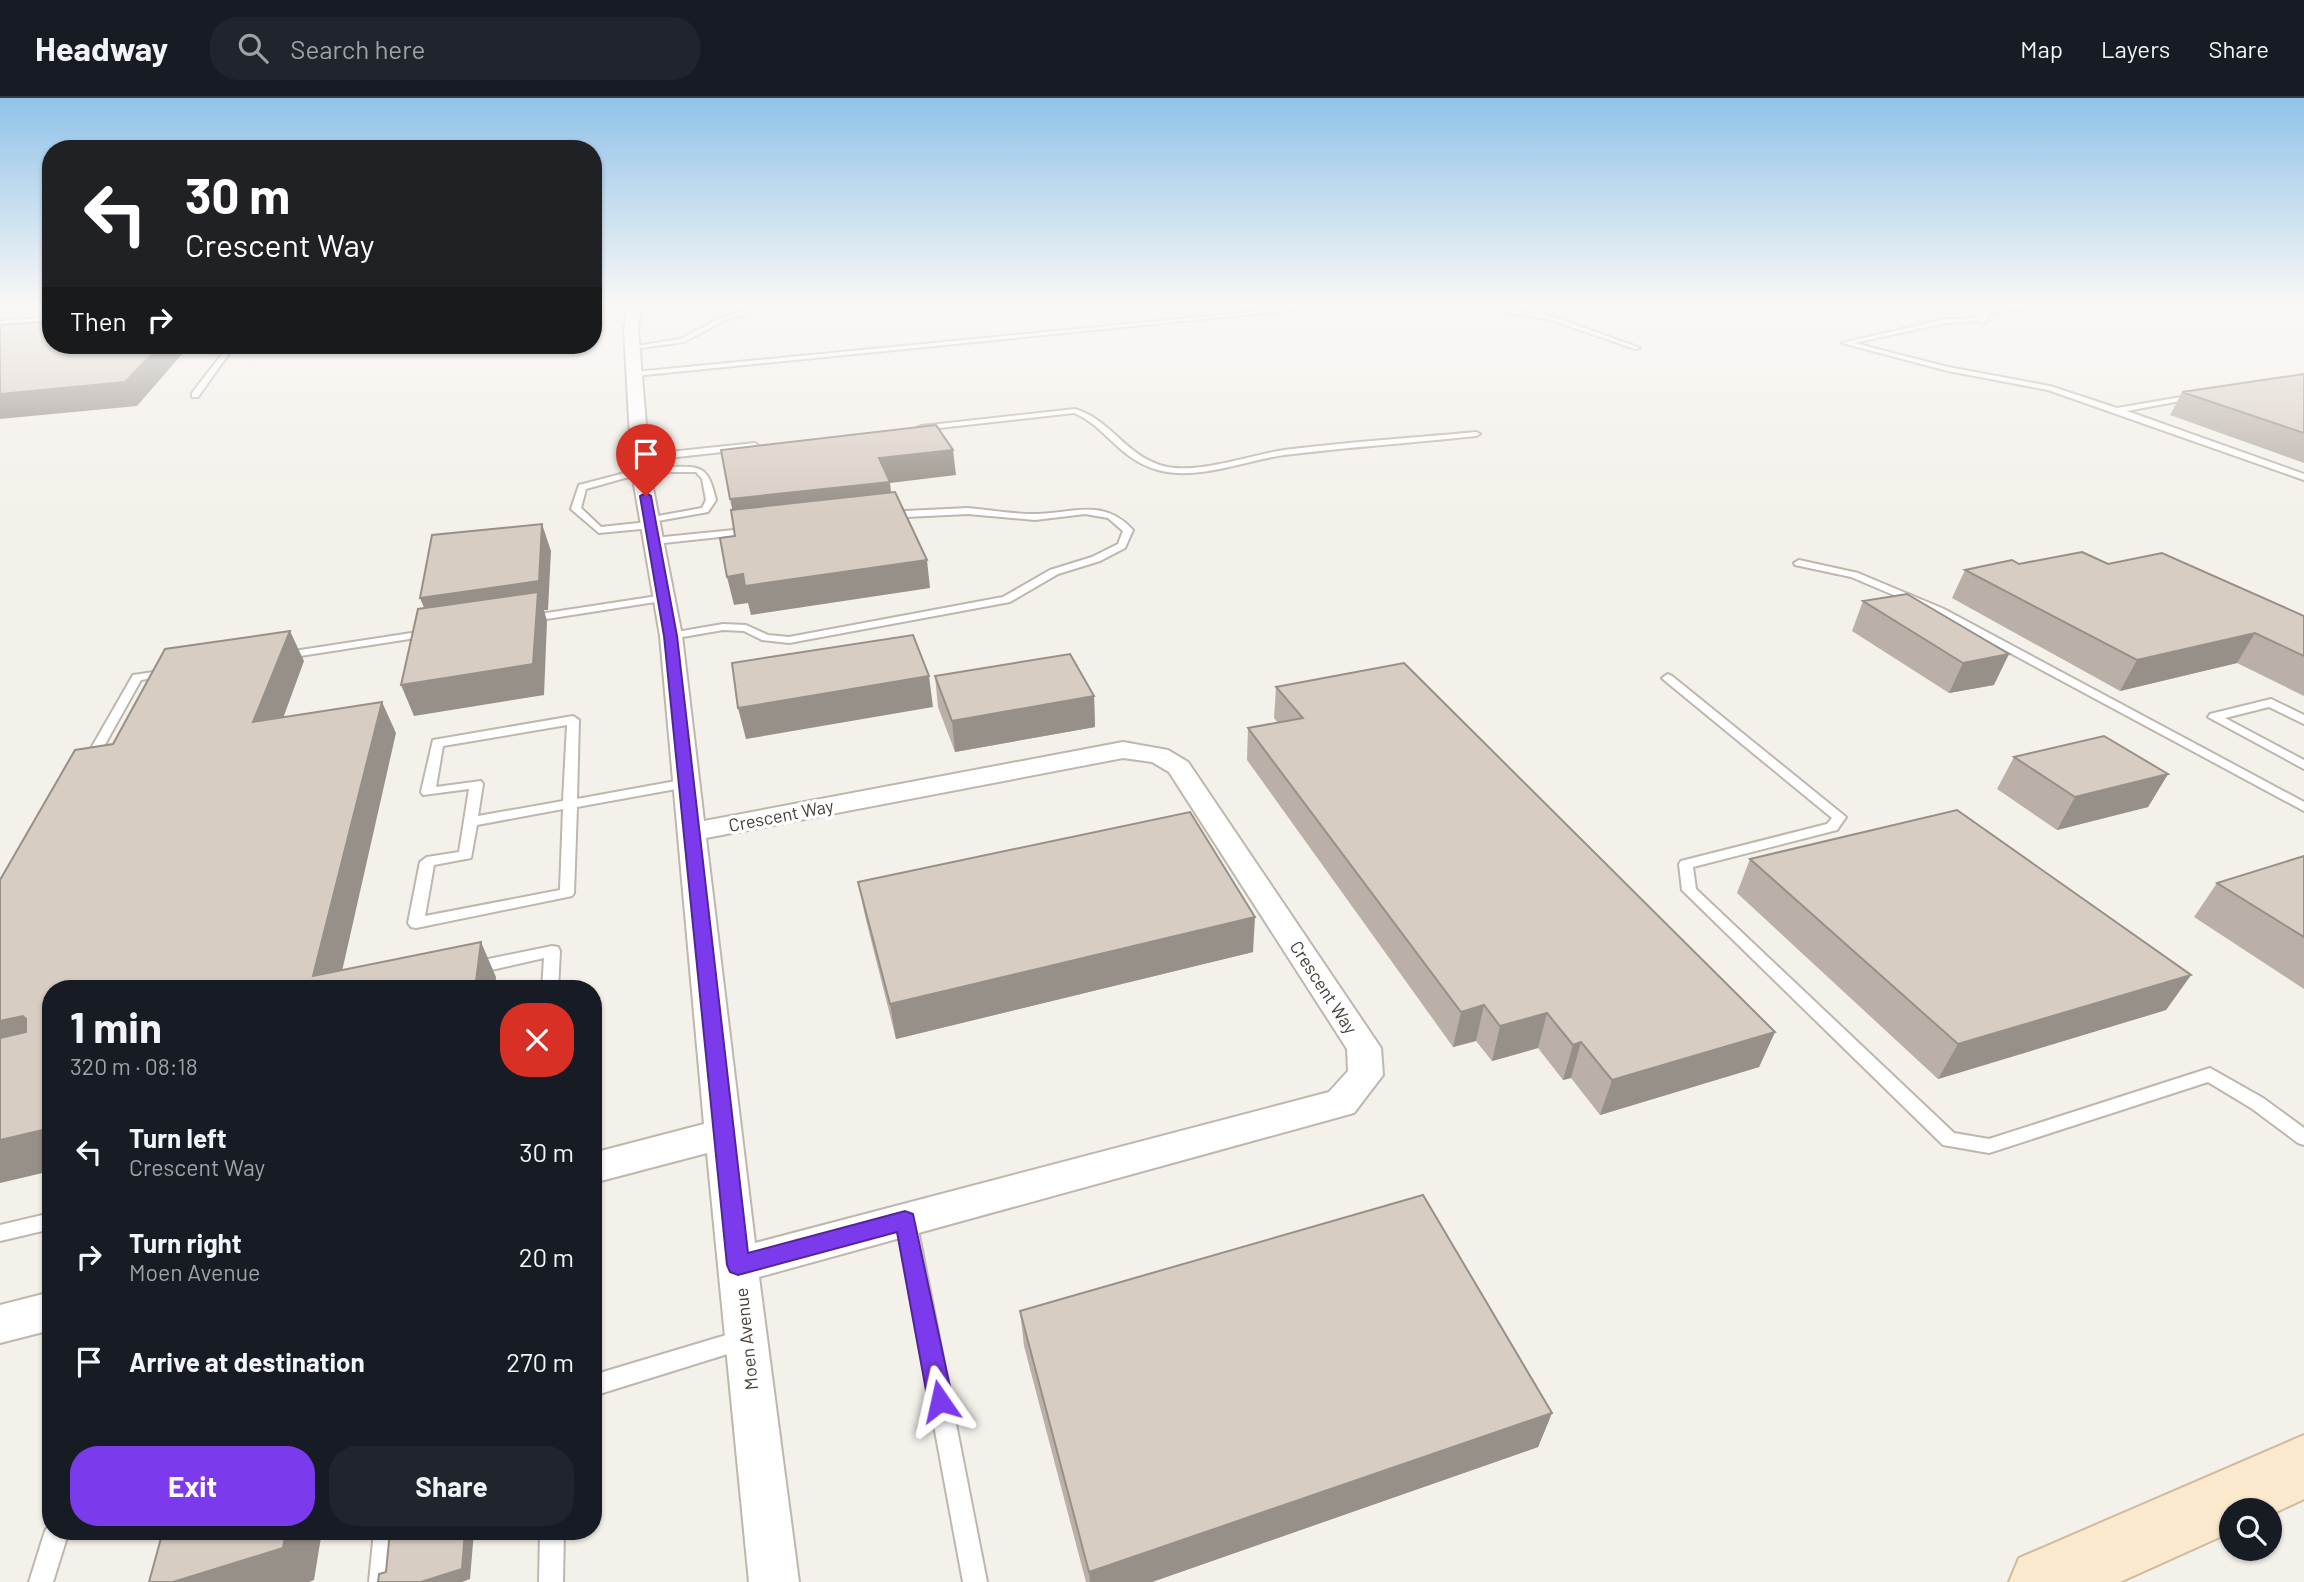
<!DOCTYPE html>
<meta charset="utf-8">
<style>
:root{--surface:#171b24;--page:#20242c;--text:#f1f3f6;--muted:#9ea1a6;--line:#363941;--accent:#7c3aed}
body{margin:0;font-family:Barlow,sans-serif;background:var(--page);color:var(--text);height:100vh;display:flex;flex-direction:column;font-size:26px;white-space:nowrap}
*{box-sizing:border-box;margin:0}
p{font-size:23px;color:var(--muted)}
.icon{flex:none;width:38px;height:38px;fill:none;stroke:currentColor;stroke-width:2;stroke-linecap:round;stroke-linejoin:round}
.map{position:relative;flex:1;overflow:hidden}
.panel{position:absolute;left:42px;top:882px;width:560px;height:560px;display:flex;flex-direction:column;background:var(--surface);border-radius:28px;box-shadow:0 2px 5px #0004}
.panel>*{flex:none}
.guide{position:absolute;left:42px;top:42px;width:560px;height:214px;border-radius:28px;box-shadow:0 2px 5px #0004;background:#202124;color:#fff;overflow:hidden}
.tools{position:absolute;left:2219px;top:1400px;display:grid;gap:14px}
.tools a{display:grid;place-items:center;width:63px;height:63px;border-radius:50%;background:var(--surface);box-shadow:0 2px 5px #0004;font-size:35px}
.pin{position:absolute;display:grid;place-items:center;width:60px;height:60px;color:#fff;margin:-72px -30px;border-radius:50% 50% 50% 0;rotate:-45deg;box-shadow:0 0 7px #0007}
.pin .icon{rotate:45deg}
.me{position:absolute;width:77px;margin:-38px;rotate:349deg;stroke-linejoin:round;filter:drop-shadow(0 0 5px #0008)}
.turn{display:flex;align-items:center;gap:24px;height:147px;padding:0 28px;font-size:32px}
.turn .icon{width:91px;height:91px;stroke-width:2.5}
.turn b{display:block;font-size:49px;line-height:60px}
.then{display:flex;align-items:center;height:66px;padding:0 28px;background:#0003;gap:14px;font-size:26px}
.round{display:grid;place-items:center;flex:none;width:74px;height:74px;border-radius:28px;background:var(--page)}
.head{display:flex;align-items:center;justify-content:space-between;height:119px;padding:0 28px}
h1{font-size:42px;font-weight:700;line-height:52px}
.action{display:flex;gap:14px;margin-top:auto;padding:14px 28px}
.action a{flex:1;height:80px;border-radius:28px;background:var(--accent);color:#fff;font-size:28px;font-weight:700;line-height:80px;text-align:center}
.action a+a{background:var(--page);color:var(--text)}
ul{padding:0;list-style:none}
li{display:flex;align-items:center;gap:21px;height:105px;padding:0 28px}
li div{flex:1}
li b{display:block;font-size:26px}
li em{font-style:normal}
header{display:flex;align-items:center;gap:42px;box-sizing:border-box;height:98px;padding:0 35px;background:var(--surface);border-bottom:2px solid var(--line)}
header strong{font-size:33px}
nav{display:flex;gap:38px;margin-inline-start:auto;font-size:24px}
.search{width:490px;height:63px;background:var(--page);display:flex;align-items:center;gap:18px;box-sizing:border-box;padding:0 24px;border-radius:28px;color:var(--muted);font-size:26px}
.map>svg:first-child{display:block}
.lines{fill:none;stroke-linecap:round;stroke-linejoin:round}
.service-casing{stroke:#bfb6ad;stroke-width:4}
.minor-casing{stroke:#bfb6ad;stroke-width:4}
.secondary-casing{stroke:#d0bb9d;stroke-width:4}
.service{fill:#fff;fill-rule:evenodd}
.minor{fill:#fff;fill-rule:evenodd}
.secondary{fill:#fbe9cd;fill-rule:evenodd}
.wall{fill:#bab0a8}
.shaded-wall{fill:#979088}
.building{fill:#d8cdc3;stroke:#979088;stroke-width:2}
.route{fill:#7c3aed;stroke:#51269a;stroke-width:2}
.labels{text-anchor:middle;dominant-baseline:central;stroke-width:7;stroke-linejoin:round;paint-order:stroke}
.street-label{font-size:18px;fill:#474039;stroke:#fff}
</style>
<header>
<strong>Headway</strong>
<div class="search"><svg class="icon" aria-label="search" viewBox="0 0 24 24"><circle cx="10" cy="10" r="6"/><path d="M15 15l6 6"/></svg>Search here</div>
<nav><a>Map</a><a>Layers</a><a>Share</a></nav>
</header>
<div class="map">
<svg width="2304" height="1484" viewBox="0 0 2304 1484">
<rect width="100%" height="100%" fill="#f4f0ea"/>
<g class="lines">
<defs>
<path id="service" d="M770,205h13l-58,17 -41,22 -51,7 -3,-2 50,-8 41,-21z
M1344,205h20l-729,73 -4,-2 4,-2z
M1458,205h13l83,14 86,31 -5,1 -84,-29z
M51,219v4l-51,4v-4z
M1983,220l-2,3 -35,2 -92,20 94,24 102,19 67,22 82,-14v4h-3l-69,13 177,63v6l-256,-90 -100,-19 -106,-28 104,-24z
M229,247h6l-37,52h-6v-4z
M1075,311c35,10 51,47 88,57 33,9 87,-11 121,-16 64,-8 128,-12 192,-18l4,2 -4,2c-64,7 -128,11 -192,19 -41,6 -86,26 -126,15 -40,-11 -52,-44 -84,-57l-153,17 -4,-2 4,-2z
M755,345l4,3 -1,2 -117,13 -4,-3 4,-3z
M670,369c33,-1 38,0 46,33l-8,12 -56,10 4,3 -5,3 -52,5 -28,-24 8,-24 46,-12zM670,374h26l6,7 4,21 -4,8 -55,10 -2,2 3,2 -47,5 -20,-19 5,-19 39,-11z
M968,410c22,2 44,6 66,6 39,0 68,-17 99,16l-8,18 -25,13 -42,13 -48,28 -221,41 -27,-3 -18,-9 -21,-1 -52,9 -6,-3 6,-3 52,-9 23,1 22,10 21,2 214,-40 47,-27 42,-13 26,-13 5,-13 -15,-13 -23,-4 -50,6 -67,-6 -83,4 -5,-3 5,-3z
M754,430l3,1v4l-103,11 -5,-3 5,-3z
M1799,462l59,13 86,36 360,193v9l-368,-198 -85,-36 -56,-12 -1,-2z
M664,497l5,3 -1,2 -141,22 -5,-3 5,-3z
M431,532l6,3 -2,2 -154,24 -6,-3 6,-3z
M168,572l6,3 -2,2 -31,5 -47,84 -6,4 -5,-1 -1,-3 51,-89z
M1668,576l4,2 174,141 -9,13 -144,37 3,22 258,244 35,6 221,-71 53,30 41,30v17l-6,-2 -47,-35 -43,-26 -219,71 -46,-8 -261,-255 -3,-26 2,-3 146,-37 5,-6 -168,-138 -2,-2z
M2271,601l33,16v9l-35,-17 -44,11 79,42v9l-96,-52 2,-3z
M573,618l6,4 -2,79 110,-20 7,4 -7,4 -110,20 -3,86 -2,3 -156,32 -5,-1 -3,-4 12,-61 7,-5 32,-5 10,-63 -46,6 -2,-3 12,-52zM567,627l-4,76 -85,15 5,-32 -2,-3 -45,6 7,-41zM563,711l-3,81 -135,26 9,-51 37,-7 6,-33z
M552,848l6,1 2,4 -2,38h-16l2,-31 -70,16 -6,-2 -2,-4 2,-4 6,-2z
M906,1114l7,2 3,6 71,362h-24l-67,-362 3,-6z
M51,1115v16l-51,12v-16z
M743,1232l7,3 4,7 -4,7 -157,49v-21z
M51,1424v9h18l-16,51h-24l16,-51z
M374,1433h24l-5,51h-24z
M540,1433h24l-1,51h-24z"/>
<path id="minor" d="M629,205h12l-3,26 12,144 32,163 22,185 419,-79 45,8 20,12 193,286 2,27 -29,38 -595,164 40,305h-50l-42,-429 -114,30v-30l111,-29 -44,-488 -28,-163 -8,-144zM1123,660l29,4 17,10 178,277 1,22 -19,21 -574,151 -49,-405z
M2003,205h37c-14,10 -37,4 -52,12l-2,7 -5,1 -7,-4 2,-9z
M51,1194v38l-51,13v-38z"/>
<path id="secondary" d="M2304,1337v64l-34,16v-5h-39v22l-111,50h-111l10,-24z"/>
</defs>
<!-- service casing -->
<use href="#service" class="service-casing"/>
<!-- minor casing -->
<use href="#minor" class="minor-casing"/>
<!-- secondary casing -->
<use href="#secondary" class="secondary-casing"/>
<!-- service -->
<use href="#service" class="service"/>
<!-- minor -->
<use href="#minor" class="minor"/>
<!-- secondary -->
<use href="#secondary" class="secondary"/>
</g>
<!-- wall -->
<path class="wall" d="M2304,276v89l-134,-48 12,-23z
M2019,466h89l196,52v80l-67,-33 -117,28 -168,-93 13,-28z
M1907,496l87,91 -45,8 -97,-62 11,-30z
M935,578l159,20 1,31 -140,25 -17,-45z
M1276,589l499,345 -16,35 -159,48 -29,-37 -8,2 -25,-32 -46,13 -16,-20 -23,6 -206,-287 1,-32 30,-5 -4,-5z
M2014,659l154,17 -20,33 -91,23 -60,-41z
M2304,758v133l-110,-72 23,-34z
M1750,761l441,116 -25,35 -228,69 -201,-186z
M858,784l395,70 -357,87 -31,-123z
M1020,1213l532,102 -14,34 -386,135h-66l-62,-236z"/>
<!-- shaded-wall -->
<path class="shaded-wall" d="M161,247h29l-53,61 -137,13v-25z
M953,352l3,25 -66,8 3,25 -157,18 -6,-27 149,-41z
M542,426l9,27 -3,59h-4l3,11 -3,74 -130,21 -13,-31 31,-58 -12,-29z
M927,462l3,28 -179,27 -3,-12 -14,2 -7,-28 16,-3z
M290,533l14,30 -34,93 -17,-32z
M2255,535l-18,30 -117,28 17,-31z
M2009,556l-15,31 -45,8 14,-30z
M929,578l4,31 -187,32 -8,-31z
M1094,598l1,31 -140,25 -3,-31z
M382,604l14,31 -58,256 -25,-13z
M2168,676l-20,33 -91,23 18,-33z
M1255,819l-2,35 -357,87 -6,-35z
M481,844l15,35 -1,12h-20z
M2191,877l-25,35 -228,69 20,-35z
M1484,907l-8,36 -23,6 8,-35z
M0,911l23,7 27,35h-50z
M1547,915l-9,35 -46,13 8,-35z
M1775,934l-16,35 -159,48 12,-35z
M1581,944l-10,36 -8,2 10,-35z
M51,1030v43l-51,12v-43z
M1552,1315l-14,34 -386,135h-62l-1,-10z
M286,1433h36l-8,49 -5,2h-136z
M465,1433h9l-4,48 -8,3h-41z"/>
<!-- building -->
<path class="building" d="M51,223v24h110l-36,37 -125,12v-69z
M2304,276v59l-122,-41z
M936,327l17,25 -74,8 11,24 -160,17 -9,-49z
M895,394l32,68 -182,26 -2,-12 -16,3 -7,-39 15,-2 -4,-26z
M542,426l-3,57 -119,17 12,-63z
M2082,454l26,12 54,-11 142,63v40l-49,-23 -118,27 -172,-90 47,-10 7,4z
M538,494l-5,72 -132,21 17,-76z
M1907,496l102,60 -46,9 -100,-62z
M290,533l-37,91 129,-20 -69,274 168,-34 -6,47h-424v139l-51,12v-102l26,-6v-13l-3,-3 -23,5v-141l75,-130 38,-6 52,-95z
M913,537l16,41 -191,32 -6,-45z
M1070,556l24,42 -142,25 -17,-45z
M1404,565l371,369 -163,48 -31,-38 -8,3 -26,-32 -47,13 -16,-21 -23,7 -213,-284 55,-10 -27,-31z
M2104,638l64,38 -93,23 -61,-40z
M1957,712l234,165 -233,69 -208,-185z
M1190,714l65,105 -365,87 -32,-122z
M2304,758v81l-87,-54z
M1423,1097l129,218 -463,159 -69,-261z
M163,1433h123l-3,17 -110,34h-24z
M390,1433h75l-3,38 -41,13h-43l1,-8 7,-2z"/>
<!-- sky -->
<linearGradient id="sky" x2="0" y2="1"><stop stop-color="#90c3e9"/><stop offset="0.5" stop-color="#faf8f6"/><stop offset="1" stop-color="#faf8f6" stop-opacity="0"/></linearGradient>
<rect width="2304" height="413" fill="url(#sky)"/>
<!-- route -->
<path class="route" d="M646,395l5,3 26,140 71,617 157,-42 8,3 40,187 -4,9 -9,3 -8,-3 -4,-9 -31,-169 -159,43 -8,-3 -3,-7 -63,-629 -24,-140z"/>
<g class="labels">
<!-- street labels -->
<g class="street-label">
<text transform="translate(781 717) rotate(-11)">Crescent Way</text>
<text transform="translate(1324 889) rotate(57)">Crescent Way</text>
<text transform="translate(746 1241) rotate(-96)">Moen Avenue</text>
</g>
</g>
</svg>
<div class="tools">
<a><svg class="icon" aria-label="search" viewBox="0 0 24 24"><circle cx="10" cy="10" r="6"/><path d="M15 15l6 6"/></svg></a>
</div>
<div class="pin" style="left:646px;top:398px;background:#d93025"><svg class="icon" aria-label="arrive" viewBox="0 0 24 24"><path d="M6 21V4h12l-3 4 3 4H6"/></svg></div>
<svg class="me" style="left:940px;top:1303px" viewBox="-20 -20 40 40"><path d="M0-17L14 15 0 8-14 15z" fill="#7c3aed" stroke="#fff" stroke-width="4"/></svg>
<div class="guide">
<div class="turn"><svg class="icon" aria-label="left" viewBox="0 0 24 24"><path d="M17 20v-9H6M10 6l-5 5 5 5"/></svg><div><b>30 m</b>Crescent Way</div></div>
<div class="then">Then<svg class="icon" aria-label="right" viewBox="0 0 24 24"><path d="M7 20v-9h11M14 6l5 5-5 5"/></svg></div>
</div>
<section class="panel">
<div class="head"><div><h1>1 min</h1><p>320 m · 08:18</p></div><a class="round" style="background:#d93025;color:#fff"><svg class="icon" aria-label="close" viewBox="0 0 24 24"><path d="M6 6l12 12M18 6L6 18"/></svg></a></div>
<ul>
<li><svg class="icon" aria-label="left" viewBox="0 0 24 24"><path d="M17 20v-9H6M10 6l-5 5 5 5"/></svg><div><b>Turn left</b><p>Crescent Way</p></div><em>30 m</em></li>
<li><svg class="icon" aria-label="right" viewBox="0 0 24 24"><path d="M7 20v-9h11M14 6l5 5-5 5"/></svg><div><b>Turn right</b><p>Moen Avenue</p></div><em>20 m</em></li>
<li><svg class="icon" aria-label="arrive" viewBox="0 0 24 24"><path d="M6 21V4h12l-3 4 3 4H6"/></svg><div><b>Arrive at destination</b></div><em>270 m</em></li>
</ul>
<div class="action"><a>Exit</a><a>Share</a></div>
</section>
</div>
